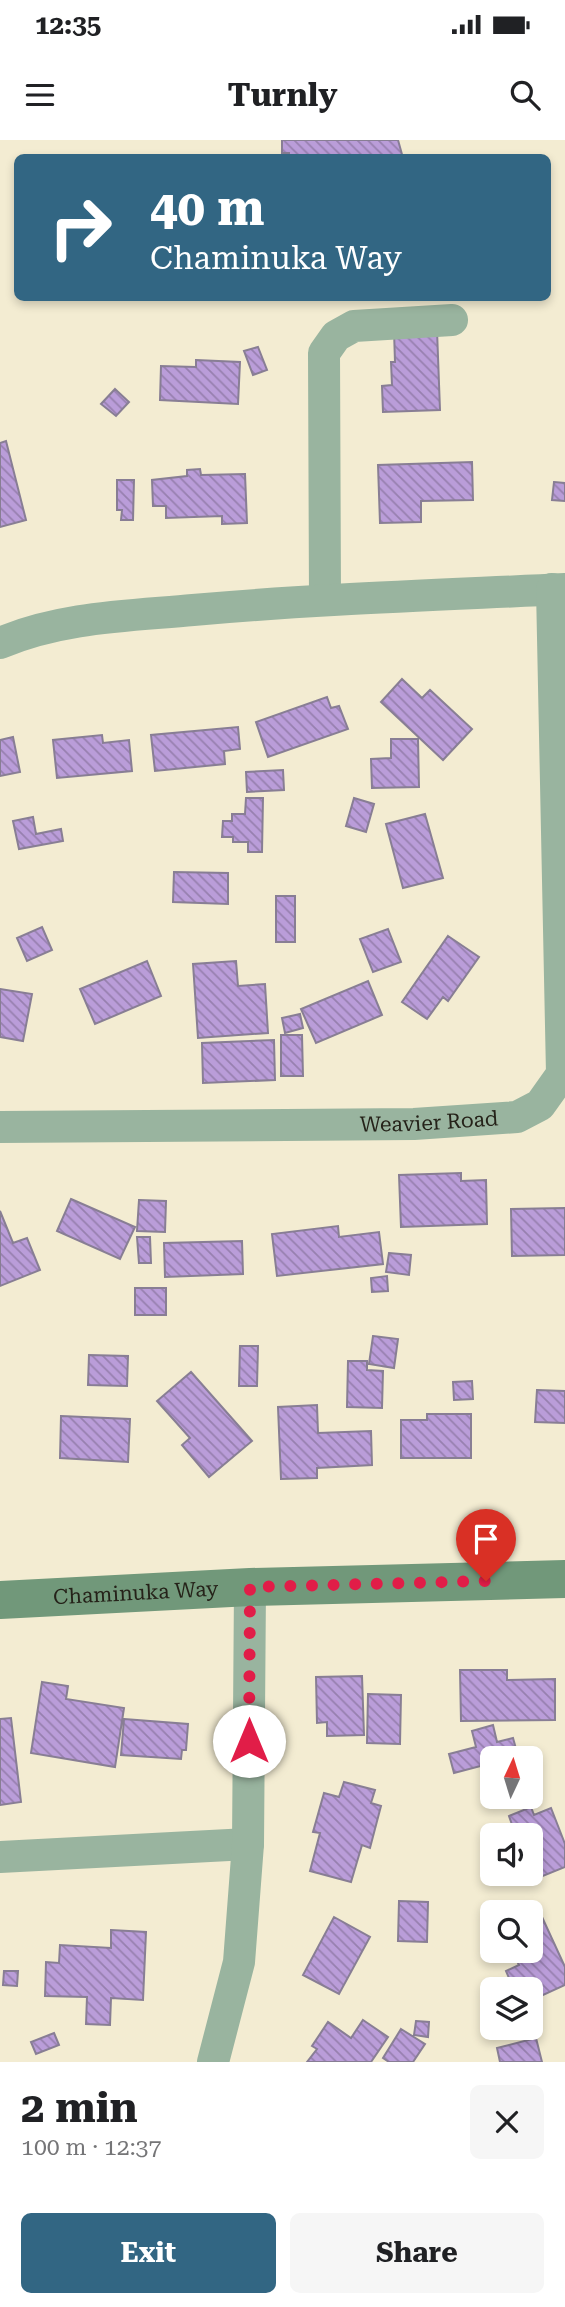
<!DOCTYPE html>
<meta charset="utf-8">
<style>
:root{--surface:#fff;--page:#f6f6f6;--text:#202124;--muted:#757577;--accent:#326683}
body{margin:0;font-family:"Roboto Serif",serif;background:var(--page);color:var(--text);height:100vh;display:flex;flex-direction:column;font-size:26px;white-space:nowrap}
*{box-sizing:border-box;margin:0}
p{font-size:23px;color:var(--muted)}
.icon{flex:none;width:38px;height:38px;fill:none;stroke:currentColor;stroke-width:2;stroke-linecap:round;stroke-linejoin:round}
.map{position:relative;height:1922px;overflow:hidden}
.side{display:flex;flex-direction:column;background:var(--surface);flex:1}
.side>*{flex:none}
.banner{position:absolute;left:14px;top:14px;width:537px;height:147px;border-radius:10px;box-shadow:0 4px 10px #0003;background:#326683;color:#fff;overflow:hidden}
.needle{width:46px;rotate:4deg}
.buttons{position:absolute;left:480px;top:1606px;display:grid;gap:14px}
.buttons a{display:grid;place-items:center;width:63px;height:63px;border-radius:10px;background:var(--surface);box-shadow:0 4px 10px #0003;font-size:35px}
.pin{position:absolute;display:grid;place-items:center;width:60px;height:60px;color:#fff;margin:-72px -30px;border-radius:50% 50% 50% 0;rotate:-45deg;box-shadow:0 0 7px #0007}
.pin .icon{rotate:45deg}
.me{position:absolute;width:77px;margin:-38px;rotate:0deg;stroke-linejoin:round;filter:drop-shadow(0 0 5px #0008)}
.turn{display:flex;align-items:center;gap:24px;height:147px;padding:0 21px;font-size:32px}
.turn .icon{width:91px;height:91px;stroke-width:2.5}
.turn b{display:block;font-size:49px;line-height:60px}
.round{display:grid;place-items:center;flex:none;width:74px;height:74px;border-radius:10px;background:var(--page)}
.overview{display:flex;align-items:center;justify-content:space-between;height:119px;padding:0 21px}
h1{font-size:42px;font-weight:700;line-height:52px}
.primary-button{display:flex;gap:14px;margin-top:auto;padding:14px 21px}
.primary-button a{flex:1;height:80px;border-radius:10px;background:var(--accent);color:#fff;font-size:28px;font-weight:700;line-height:80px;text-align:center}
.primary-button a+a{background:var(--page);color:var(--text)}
.status{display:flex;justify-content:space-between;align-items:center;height:49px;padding:0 35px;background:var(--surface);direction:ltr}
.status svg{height:19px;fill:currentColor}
header{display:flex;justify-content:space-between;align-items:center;height:91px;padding:0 21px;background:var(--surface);font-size:32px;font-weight:700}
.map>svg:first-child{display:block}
.building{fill:url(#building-back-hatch);stroke:#887e94;stroke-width:2}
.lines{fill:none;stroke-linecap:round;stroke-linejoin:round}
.street{stroke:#99b49f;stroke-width:32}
.secondary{stroke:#71987a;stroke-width:38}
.route{stroke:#e11d48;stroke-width:12;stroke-dasharray:0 21.6}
.labels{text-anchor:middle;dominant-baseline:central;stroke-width:5;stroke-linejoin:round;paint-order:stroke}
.street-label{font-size:21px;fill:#252219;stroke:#fef9e4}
</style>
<div class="status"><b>12:35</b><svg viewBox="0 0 49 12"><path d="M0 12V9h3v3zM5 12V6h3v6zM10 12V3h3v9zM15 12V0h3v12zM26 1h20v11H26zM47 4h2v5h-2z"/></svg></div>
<header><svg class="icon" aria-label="menu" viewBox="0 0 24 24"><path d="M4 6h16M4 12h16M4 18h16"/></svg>Turnly<svg class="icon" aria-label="search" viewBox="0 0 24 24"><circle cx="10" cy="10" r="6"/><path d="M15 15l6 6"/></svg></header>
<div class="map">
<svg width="565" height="1922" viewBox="0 0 565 1922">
<defs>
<pattern id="building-back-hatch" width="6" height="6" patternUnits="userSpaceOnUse" patternTransform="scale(1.75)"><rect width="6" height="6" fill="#ba9dd9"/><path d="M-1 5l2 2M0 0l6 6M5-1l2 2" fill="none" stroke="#9780af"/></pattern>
</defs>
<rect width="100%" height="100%" fill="#f3ecd2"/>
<!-- building -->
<path class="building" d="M282,0h116l5,18h-114v-5h-7z
M437,190l3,80 -57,2 -1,-26 10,-1 -1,-23h4l-1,-31z
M258,207l9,23 -14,5 -9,-24z
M196,220l44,2 -2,42 -78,-4 1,-34 35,1z
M115,249l14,13 -13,14 -15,-12z
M6,301l20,79 -26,7v-84z
M472,322l1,38 -52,1v21l-41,1 -2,-58z
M200,329l1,6 44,-1 2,49 -25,1v-8l-56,2v-12h-13l-1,-26 35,-4v-6z
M117,340h17l-1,40h-12l1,-10h-5z
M554,342l11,1v18l-13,-1z
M402,539l20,19 8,-8 42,39 -29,31 -62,-58z
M327,557l4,11 8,-2 9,23 -80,28 -12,-35z
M238,587l2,22 -16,2 1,13 -70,7 -4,-36z
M102,595l1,8 26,-3 3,31 -75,7 -4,-38z
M13,597l7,35 -20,4v-36z
M391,599h27l1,48 -47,1 -1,-29 20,-1z
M283,630l1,20 -37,2 -1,-20z
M246,658h17l-1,54h-14v-10h-15v-5h-11l1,-16h9v-7h13z
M354,658l20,6 -8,28 -20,-6z
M425,674l18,64 -40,10 -17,-64z
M33,677l3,17 25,-5 2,12 -44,8 -6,-28z
M174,732l54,1v31l-55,-2z
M276,756h19v46h-19z
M42,787l10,23 -25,11 -10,-23z
M388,789l13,33 -28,10 -13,-33z
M448,796l31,21 -31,44 -5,-4 -16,22 -25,-17z
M147,821l14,35 -66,28 -15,-35z
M236,821l2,25 27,-2 3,49 -70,5 -5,-74z
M368,841l14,34 -66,28 -15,-34z
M0,849l32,5 -9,47 -23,-4z
M300,874l3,14 -18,5 -3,-15z
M281,895h21l1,41h-22z
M274,900l1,40 -72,3 -1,-40z
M461,1033v8l25,-1 1,44 -86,3 -2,-52z
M71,1059l64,28 -15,32 -63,-28z
M139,1060l27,1 -1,31 -28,-1z
M565,1068v47l-53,1 -1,-47z
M0,1071l13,32 14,-5 13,32 -40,16z
M338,1086l1,11 40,-5 4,32 -106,12 -5,-42z
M137,1097h13l1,26h-12z
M242,1101l1,33 -78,3 -1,-34z
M389,1113l22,2 -2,20 -23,-3z
M387,1136l1,15 -16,1 -1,-14z
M135,1148h31v27h-31z
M373,1196l25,3 -4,29 -25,-4z
M240,1206h18l-1,40h-18z
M89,1215l39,1 -1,30 -39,-1z
M348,1221h19v9l16,1 -1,37 -35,-1z
M191,1232l61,69 -43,36 -27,-32 8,-7 -33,-37z
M472,1241l1,18 -19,1 -1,-18z
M537,1250l28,1v32l-30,-1z
M317,1265l1,28 53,-2 1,34 -55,3v10l-36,1 -3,-72z
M427,1274h44v44h-70v-38h26z
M61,1276l69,3 -2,43 -68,-4z
M460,1530h47v10l48,-1v41l-94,1z
M362,1536l2,59 -37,1v-14l-10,1 -1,-46z
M42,1542l26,4 -2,13 58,9 -9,59 -84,-14z
M368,1554l33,1 -1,49 -33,-1z
M11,1578l10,84 -21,3v-86z
M124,1579l64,5 -2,26h-4l-1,9 -60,-4z
M493,1585l4,17 16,-4 5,18 -26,3v4l-38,10 -5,-19 27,-7 -4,-16z
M344,1642l31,8 -4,13 10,3 -11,42 -8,-3 -11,37 -41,-11 10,-38 -7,-1 11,-39 15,4z
M531,1667l3,8 17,-7 14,36v23l-32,13 -3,-9v-35h-14l-7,-20z
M399,1761l29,1 -1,40 -29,-1z
M334,1777l36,20 -31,57 -36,-19z
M542,1777l23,50v18l-35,16v-11h-16l-8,-19 13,-6 -7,-14h18v-28z
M111,1790l35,2 -3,68 -32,-2 -1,27 -24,-1 1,-27 -42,-1 1,-34 13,1 1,-18 51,3z
M4,1831h14l-1,15 -14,-1z
M363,1880l25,17 -17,25h-64l10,-13 -5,-3 16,-24 23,16z
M416,1881l13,1 -1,15 -14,-2z
M401,1889l24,15 -12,18h-24l-6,-4z
M54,1893l5,12 -23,9 -5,-12z
M536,1898l6,24h-42l-3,-14z"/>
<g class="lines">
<!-- street -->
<g class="street">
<path d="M325,458l-1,-245 12,-17 18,-10 98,-6"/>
<path d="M0,503c61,-26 128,-27 193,-33 124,-11 248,-15 372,-21"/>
<path id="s1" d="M0,987l414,-3 103,-7 23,-12 22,-31 -10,-485"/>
<path d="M0,1717l248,-13"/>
<path d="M213,1922l26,-100 9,-118 2,-257"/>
</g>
<!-- secondary -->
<path class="secondary" id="s2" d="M0,1460l250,-13 315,-8"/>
</g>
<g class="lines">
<!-- route -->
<path class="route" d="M249,1601l1,-154 236,-6"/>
</g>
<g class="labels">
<!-- street labels -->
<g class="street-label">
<text stroke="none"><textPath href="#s1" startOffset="429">Weavier Road</textPath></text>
<text stroke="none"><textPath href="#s2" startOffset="136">Chaminuka Way</textPath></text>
</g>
</g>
</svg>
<div class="buttons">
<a><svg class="needle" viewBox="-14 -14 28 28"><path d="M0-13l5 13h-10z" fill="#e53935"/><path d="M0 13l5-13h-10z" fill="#757577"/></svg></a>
<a><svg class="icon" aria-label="sound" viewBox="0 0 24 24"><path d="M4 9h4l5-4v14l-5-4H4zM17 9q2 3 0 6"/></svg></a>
<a><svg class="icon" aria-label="search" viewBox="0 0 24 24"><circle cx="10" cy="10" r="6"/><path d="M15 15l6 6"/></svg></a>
<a><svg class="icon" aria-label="layers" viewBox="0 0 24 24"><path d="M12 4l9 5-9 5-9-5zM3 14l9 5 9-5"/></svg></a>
</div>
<div class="pin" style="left:486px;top:1441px;background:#d93025"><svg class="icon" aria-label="arrive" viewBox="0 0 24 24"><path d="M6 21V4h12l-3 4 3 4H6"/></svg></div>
<svg class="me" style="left:249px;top:1601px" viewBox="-20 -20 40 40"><circle r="19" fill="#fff"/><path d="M0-13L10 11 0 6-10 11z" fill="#e11d48"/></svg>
<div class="banner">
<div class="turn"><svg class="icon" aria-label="right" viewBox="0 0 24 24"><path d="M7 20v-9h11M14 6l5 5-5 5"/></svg><div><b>40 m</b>Chaminuka Way</div></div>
</div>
</div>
<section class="side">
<div class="overview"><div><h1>2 min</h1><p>100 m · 12:37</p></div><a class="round"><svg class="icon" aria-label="close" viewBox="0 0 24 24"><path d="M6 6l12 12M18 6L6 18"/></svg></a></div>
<div class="primary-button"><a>Exit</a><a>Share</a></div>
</section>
